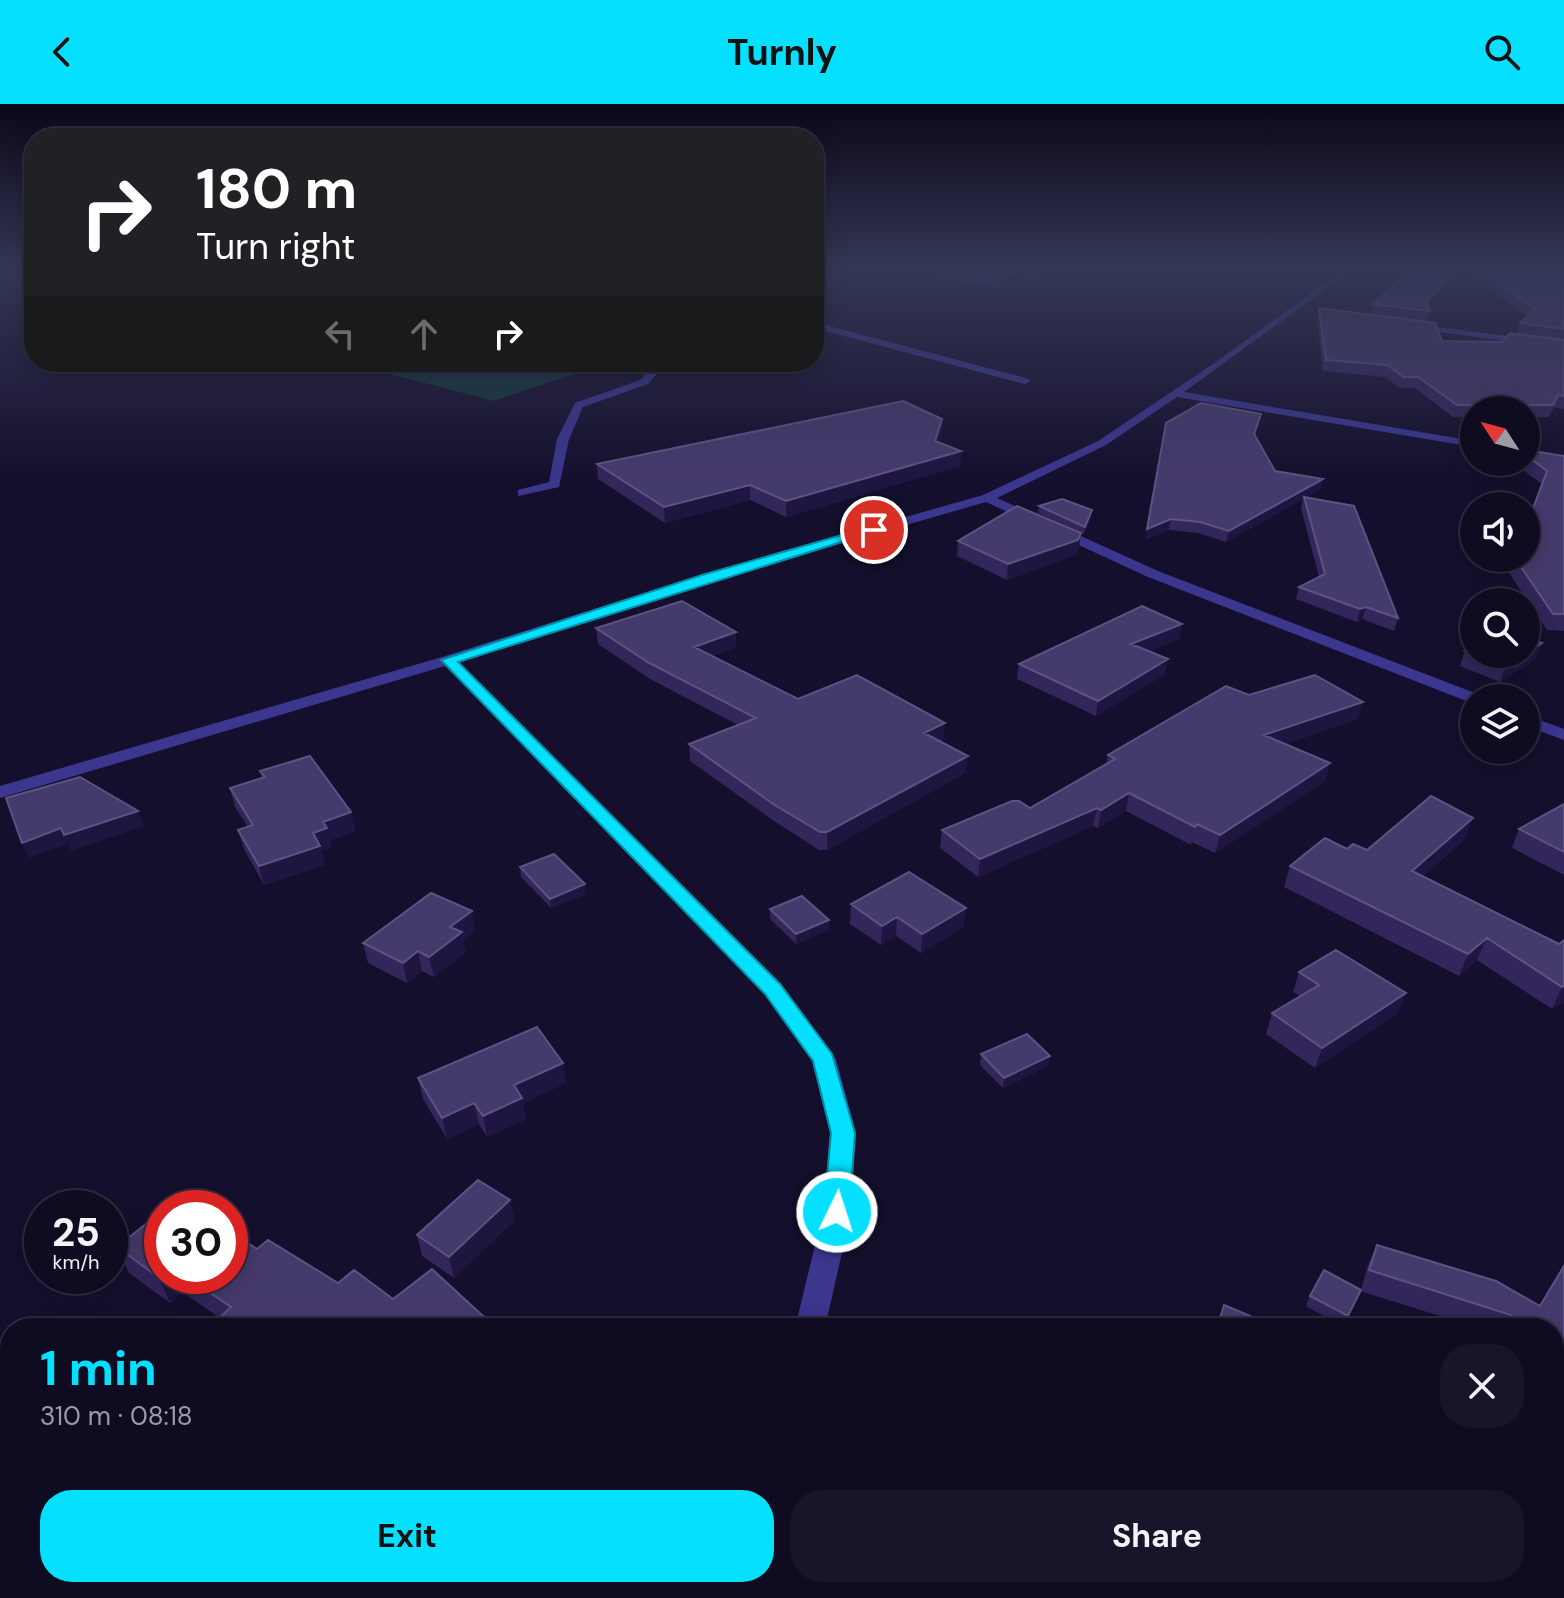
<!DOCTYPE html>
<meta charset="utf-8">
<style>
:root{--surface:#0f0b21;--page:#18142a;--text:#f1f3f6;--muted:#9b9ba5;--line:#2f2b3f;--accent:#05e0ff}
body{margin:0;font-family:"DM Sans",sans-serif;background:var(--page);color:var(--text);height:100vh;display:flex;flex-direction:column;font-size:30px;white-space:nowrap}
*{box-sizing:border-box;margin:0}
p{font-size:26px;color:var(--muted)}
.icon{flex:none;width:44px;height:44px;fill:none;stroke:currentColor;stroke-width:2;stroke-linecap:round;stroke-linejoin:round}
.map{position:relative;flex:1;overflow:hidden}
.details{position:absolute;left:0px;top:1214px;width:1564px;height:280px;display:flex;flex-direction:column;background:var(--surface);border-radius:32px 32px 0 0;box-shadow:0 4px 20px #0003,0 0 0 2px var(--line)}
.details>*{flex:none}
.banner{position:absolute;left:24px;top:24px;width:800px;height:244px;border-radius:32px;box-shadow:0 4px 20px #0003,0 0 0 2px var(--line);background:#202124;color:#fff;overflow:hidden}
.needle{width:52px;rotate:306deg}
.buttons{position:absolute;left:1460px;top:292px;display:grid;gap:16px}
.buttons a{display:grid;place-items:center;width:80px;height:80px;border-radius:50%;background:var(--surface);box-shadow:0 4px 20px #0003,0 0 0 2px var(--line);font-size:40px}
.speed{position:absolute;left:24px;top:1086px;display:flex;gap:16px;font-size:40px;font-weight:700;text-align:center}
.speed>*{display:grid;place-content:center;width:104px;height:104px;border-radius:50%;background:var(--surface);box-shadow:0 4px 20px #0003,0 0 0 2px var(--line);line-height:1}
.speed small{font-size:20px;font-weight:400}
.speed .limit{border:12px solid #d22;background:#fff;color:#111}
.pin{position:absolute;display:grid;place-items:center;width:68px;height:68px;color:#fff;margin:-34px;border:4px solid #fff;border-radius:50%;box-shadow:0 2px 8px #0007}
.me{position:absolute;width:88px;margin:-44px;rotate:4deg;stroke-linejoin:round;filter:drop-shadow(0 0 6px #0008)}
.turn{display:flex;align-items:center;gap:28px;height:168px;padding:0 40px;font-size:36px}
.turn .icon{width:104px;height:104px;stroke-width:2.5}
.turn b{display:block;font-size:56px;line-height:68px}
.lanes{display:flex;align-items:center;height:76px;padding:0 40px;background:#0003;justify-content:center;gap:40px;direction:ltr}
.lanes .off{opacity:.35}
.round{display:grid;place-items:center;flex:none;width:84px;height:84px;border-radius:32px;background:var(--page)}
.headline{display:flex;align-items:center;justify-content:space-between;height:136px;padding:0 40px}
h1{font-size:48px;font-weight:700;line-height:60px;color:var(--accent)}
.button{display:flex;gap:16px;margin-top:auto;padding:16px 40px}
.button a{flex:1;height:92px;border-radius:32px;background:var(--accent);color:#111;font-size:32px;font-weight:700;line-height:92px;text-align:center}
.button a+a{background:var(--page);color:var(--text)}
header{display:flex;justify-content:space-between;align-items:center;height:104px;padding:0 40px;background:var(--accent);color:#111;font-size:36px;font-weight:700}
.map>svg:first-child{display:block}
.green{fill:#113636}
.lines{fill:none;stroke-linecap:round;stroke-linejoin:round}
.minor{fill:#3b368e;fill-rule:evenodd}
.wall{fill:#32265a}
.shaded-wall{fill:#1e1540}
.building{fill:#453a6c;stroke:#5d5383;stroke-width:2}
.route{fill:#05e0ff;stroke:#0392a6;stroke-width:2}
</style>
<header><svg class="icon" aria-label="back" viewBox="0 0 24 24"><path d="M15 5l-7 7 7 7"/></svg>Turnly<svg class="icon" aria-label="search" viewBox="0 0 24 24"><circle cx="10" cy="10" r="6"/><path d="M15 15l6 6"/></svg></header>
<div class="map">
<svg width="1564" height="1494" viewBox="0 0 1564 1494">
<rect width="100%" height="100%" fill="#140f2c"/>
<!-- green -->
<path class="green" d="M388,258h221l-115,39 -127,-33z"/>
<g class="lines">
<!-- minor -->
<path class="minor" d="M1343,166h9l-168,122 290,49v6l-297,-50 -71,48 -109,53 161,73 322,124 2,3h-8v6l-326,-127 -162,-75 -274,79 -253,81 322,322 55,75 20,74 -5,79 -26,116h-30l28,-116 7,-79 -18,-72 -47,-67 -320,-328 -445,132v-12l442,-129 260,-82 281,-80 115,-54 115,-77z
M814,218l215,57 1,2 -5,3 -211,-56z
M1406,219l158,20v6l-155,-21z
M651,258h10l2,5 -15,17 -65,23 -14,32 -10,48 -41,9v-6l31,-8 8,-43 18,-36 65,-23 13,-13z
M1526,611l38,14v11l-38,-14z
M644,1484h84l4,10h-50l-2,-7 -3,7h-37z"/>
</g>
<!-- wall -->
<path class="wall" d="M879,166h190l-31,12 -13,-2 -20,8z
M1411,166h153v139l-10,-2 -5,10h-23v-7h-52v7h-21l-38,-29h-15l-15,-11 -62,-6 -6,-53 2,-10 123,33 60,1 15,-8 3,-11 7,-7 -64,-45 -35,35 2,5 -3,11 -56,-8 2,-10z
M942,315l-1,15 -3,8 23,9 -1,15 -174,51 -36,-17 -85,23 -67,-44 -1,-15z
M1259,319l-4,13 20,35 46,18 -15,8 92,121 -4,13 -32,-12 -5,3 -61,-23 3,-12 20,-10 -18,-69 2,-9 -77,43 -28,-9 -29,-3 -24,10z
M1526,346l38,6v175l-17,-1 -38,-57 33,-89 -30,-22h14z
M1039,402l52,11 -7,17 -46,-21z
M958,437l121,7 -3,7 -69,25 -50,-24z
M596,524l140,4v15l-24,9 86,43 145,41 -3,1 27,31 -140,78h-8l-45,-29 -84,-60 -1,-17 49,-19 -88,-46 -52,-35z
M1179,535l-31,12 17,23 -69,42 -79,-37 2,-15z
M1474,541v9h52l10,5 -36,23 -40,-16 5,-16z
M1249,591l109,24 -74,25 46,19 -5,18 -110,72 -23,-11 -1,3 -65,-34 -28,17 -5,-2 -115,51 -38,-29 2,-18 88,-22 76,-44 2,-9z
M260,667l91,41 4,19 -25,9 2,7 -10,4 3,14 -61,20 -20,-36 -6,-19 10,-3 -13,-20 -5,-19 32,-10z
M1564,700v71l-52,-27 7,-19z
M1465,735l-42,37 136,68 5,58 -12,7 -75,-49 -18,16 -175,-89 6,-21 57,-17 20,1z
M520,763l66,27 -35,14 -30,-31z
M851,800l113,23 -43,26 -25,-17 -15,9 -31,-21z
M770,805l59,11v10l-33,14 -26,-25z
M475,827l-12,9 3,12 -32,25 -12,-6 -15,12 -39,-20 -5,-20z
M1299,868l99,41 -83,55 -49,-34 6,-21 28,-17 -7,-4z
M981,950l67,12 -45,22 -23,-23z
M563,959l3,20 -43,20 3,16 -39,18 -8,-13 -32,15 -24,-40 -5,-21z
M510,1096l4,21 -60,57 -32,-22 -5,-21z
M1377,1141l163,61 24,-40v171l-10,-6v-103h-76l-118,-37 -17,36 -37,-21 4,-10 51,-6 7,-25z
M117,1143l45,29h68l27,-27 81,34 159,45h-284l-1,-3 8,-7 -38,-26 -12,11 -41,-30z
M1010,1484h172l-4,10h-153z
M1517,1484h37l10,10h-49z"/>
<!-- shaded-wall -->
<path class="shaded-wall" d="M1021,166h6l-2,10 -20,8 1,-13z
M1040,166h29l-31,12z
M1457,166h6l-40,41 3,-10z
M942,315l-1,15 -7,22 1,-15z
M961,347l-1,15 -174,51v-16z
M1323,375l-2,10 -95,53 3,-11z
M750,381v15l-85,23 -1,-16z
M1092,406l-1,7 -7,17 1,-7z
M1171,415l-2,11 -24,10 2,-11z
M1081,429l-2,15 -3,7 -69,25 1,-16z
M1366,503l-4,12 -5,3 3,-13z
M1182,520l-3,15 -50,21 2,-16z
M736,528v15l-41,15 -1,-15z
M1542,539l-6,16 -36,23 6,-17 18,-11h2v-1z
M1168,555l-3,15 -69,42 2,-15z
M1363,598l-5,17 -99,33 5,-17z
M945,619l-2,17 -20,10 1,-17z
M968,652l-1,16 -140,78v-18z
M1330,659l-5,18 -110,72 5,-18z
M1129,689l-3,18 -28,17 3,-18z
M1097,704l-4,18 -115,51 2,-18z
M138,707l6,15 -73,25 -7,-16z
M351,708l4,19 -25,9 2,7 -10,4 3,14 -61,20 -5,-19 54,-33 10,-11z
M1473,714l-8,21 -61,53 8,-21z
M61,724l6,16 -38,14 -7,-15z
M585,780l1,10 -35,14 -1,-9z
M966,804l-2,19 -43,26 1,-19z
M472,807l3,20 -12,9 3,12 -32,25 -5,-20 21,-30z
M897,813l-1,19 -15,9 1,-19z
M829,816v10l-33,14v-10z
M1487,834l-10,22 -18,16 9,-22z
M418,847l4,20 -15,12 -4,-20z
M1564,882v16l-12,7 10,-22z
M1406,889l-8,20 -83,55 7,-20z
M1050,952l-2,10 -45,22 1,-10z
M563,959l3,20 -43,20 3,16 -39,18 -4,-21 31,-31z
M474,999l5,21 -32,15 -5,-21z
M510,1096l4,21 -60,57 -5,-21z
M162,1170v2h13l7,16 -12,11 -12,-26z
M83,1484h47l-10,10h-46z"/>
<!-- building -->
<path class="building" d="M969,166h52l-15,5z
M1411,166h46l-31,31 4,10 -57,-7z
M1478,166h86v59l-44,-6 15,-14z
M1319,204l116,15 7,18 60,1 8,-9 54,7v56l-6,-1 -5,10h-96l-39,-28h-15l-15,-12 -62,-5z
M903,297l39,18 -7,22 26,10 -175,50 -36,-16 -86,22 -67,-43z
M1201,299l60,11 -7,20 21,37 48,8 -94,52 -29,-9 -29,-3 -24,10 19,-106z
M1526,346l38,6v158h-11l-38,-56h11v-31l21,-56 -21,-16z
M1304,393l50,9 44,112 -32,-11 -6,2 -61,-22 26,-13z
M1062,395l30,11 -7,17 -46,-21z
M1017,402l64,27 -3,7 -70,24 -50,-23z
M682,497l54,31 -42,15 104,52 59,-24 88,48 -21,10 44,23 -141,76h-7l-47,-28 -84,-60 67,-26 -107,-55 -53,-35z
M1142,502l40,18 -51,20 37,15 -70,42 -79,-37z
M1526,533l16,6 -16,10z
M1474,541v8l-9,-3z
M1477,550h47l-18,11z
M1315,571l48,27 -99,33 66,28 -110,72 -23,-11 -2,3 -66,-34 -28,17 -4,-2 -117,51 -38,-29 70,-29h7l11,7 85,-49 -7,-4 118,-69 23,9z
M310,652l41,56 -28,10 4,6 -14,5 7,13 -61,20 -21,-36 15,-5 -23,-37 35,-11 -5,-6z
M80,673l58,34 -74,24 -3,-7 -39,15 -16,-45z
M1431,692l42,22 -61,53 147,73 5,-4v46l-2,1 -75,-49 -19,16 -178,-88 35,-28 22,11 6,-5 14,6z
M1564,700v48l-45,-23z
M554,750l31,30 -35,15 -30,-32z
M909,768l57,36 -44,26 -25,-17 -15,9 -31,-22z
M431,789l41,18 -22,16 12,5 -33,25 -11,-6 -15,12 -40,-20z
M802,792l27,24 -33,14 -26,-25z
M1336,846l70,43 -84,55 -50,-35 47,-28 -20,-13z
M537,923l26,36 -49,22 8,13 -39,18 -9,-13 -32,15 -24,-40z
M1027,930l23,22 -46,22 -23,-24z
M478,1076l32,20 -61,57 -32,-22z
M181,1092l16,12h-31z
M162,1107v63l-4,3 -41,-30z
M230,1127l27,18 11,-9 70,43 16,-13 39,29 39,-30 64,59h-213l-3,-3 -4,3h-59l-5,-3 19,-18 -46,-31h45z
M1377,1141l119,36 44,25 24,-40v143l-10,-6v-75h-50l7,-13 -142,-45z
M1324,1166l37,20 -13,26 -38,-20z
M1224,1201l55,23h-62z
M10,1400v84h73l-9,10h-74v-85z
M1554,1447l10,5v42h-34l2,-10h22z
M1052,1484h130l-4,10h-110z"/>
<!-- sky -->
<linearGradient id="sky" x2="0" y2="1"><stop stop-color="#0b0818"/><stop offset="0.44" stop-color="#343756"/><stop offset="1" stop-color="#343756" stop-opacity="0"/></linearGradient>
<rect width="1564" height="375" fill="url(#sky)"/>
<!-- route -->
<path class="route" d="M870,423l10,3 -422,132 322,322 52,70 23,79 -6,79 -3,7 -9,3 -9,-3 -4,-7 7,-79 -18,-72 -48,-67 -324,-334 261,-85z"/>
</svg>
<div class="buttons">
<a><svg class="needle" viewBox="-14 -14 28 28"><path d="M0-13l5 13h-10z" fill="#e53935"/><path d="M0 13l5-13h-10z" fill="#9b9ba5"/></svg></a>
<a><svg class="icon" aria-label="sound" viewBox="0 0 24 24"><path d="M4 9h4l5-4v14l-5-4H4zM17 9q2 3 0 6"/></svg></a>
<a><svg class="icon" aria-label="search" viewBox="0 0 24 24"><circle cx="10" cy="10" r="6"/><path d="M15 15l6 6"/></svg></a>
<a><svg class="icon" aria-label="layers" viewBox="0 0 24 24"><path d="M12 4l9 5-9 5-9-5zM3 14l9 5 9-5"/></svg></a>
</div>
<div class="speed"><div>25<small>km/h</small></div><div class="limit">30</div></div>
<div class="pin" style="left:874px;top:426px;background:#d93025"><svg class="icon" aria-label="arrive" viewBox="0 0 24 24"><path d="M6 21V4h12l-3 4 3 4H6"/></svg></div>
<svg class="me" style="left:837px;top:1108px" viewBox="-20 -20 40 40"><circle r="17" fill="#05e0ff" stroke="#fff" stroke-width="3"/><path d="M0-11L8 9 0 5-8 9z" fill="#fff"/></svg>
<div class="banner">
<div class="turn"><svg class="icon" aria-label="right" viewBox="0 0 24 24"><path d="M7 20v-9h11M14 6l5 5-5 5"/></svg><div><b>180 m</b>Turn right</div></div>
<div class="lanes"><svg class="icon off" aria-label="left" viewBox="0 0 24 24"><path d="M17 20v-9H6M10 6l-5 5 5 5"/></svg><svg class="icon off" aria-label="ahead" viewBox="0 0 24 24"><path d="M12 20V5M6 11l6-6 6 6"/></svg><svg class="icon" aria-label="right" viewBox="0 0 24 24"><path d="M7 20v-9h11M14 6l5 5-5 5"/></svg></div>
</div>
<section class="details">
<div class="headline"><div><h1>1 min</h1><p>310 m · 08:18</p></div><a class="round"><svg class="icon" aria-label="close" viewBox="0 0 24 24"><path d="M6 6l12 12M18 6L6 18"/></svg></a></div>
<div class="button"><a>Exit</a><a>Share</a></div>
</section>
</div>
